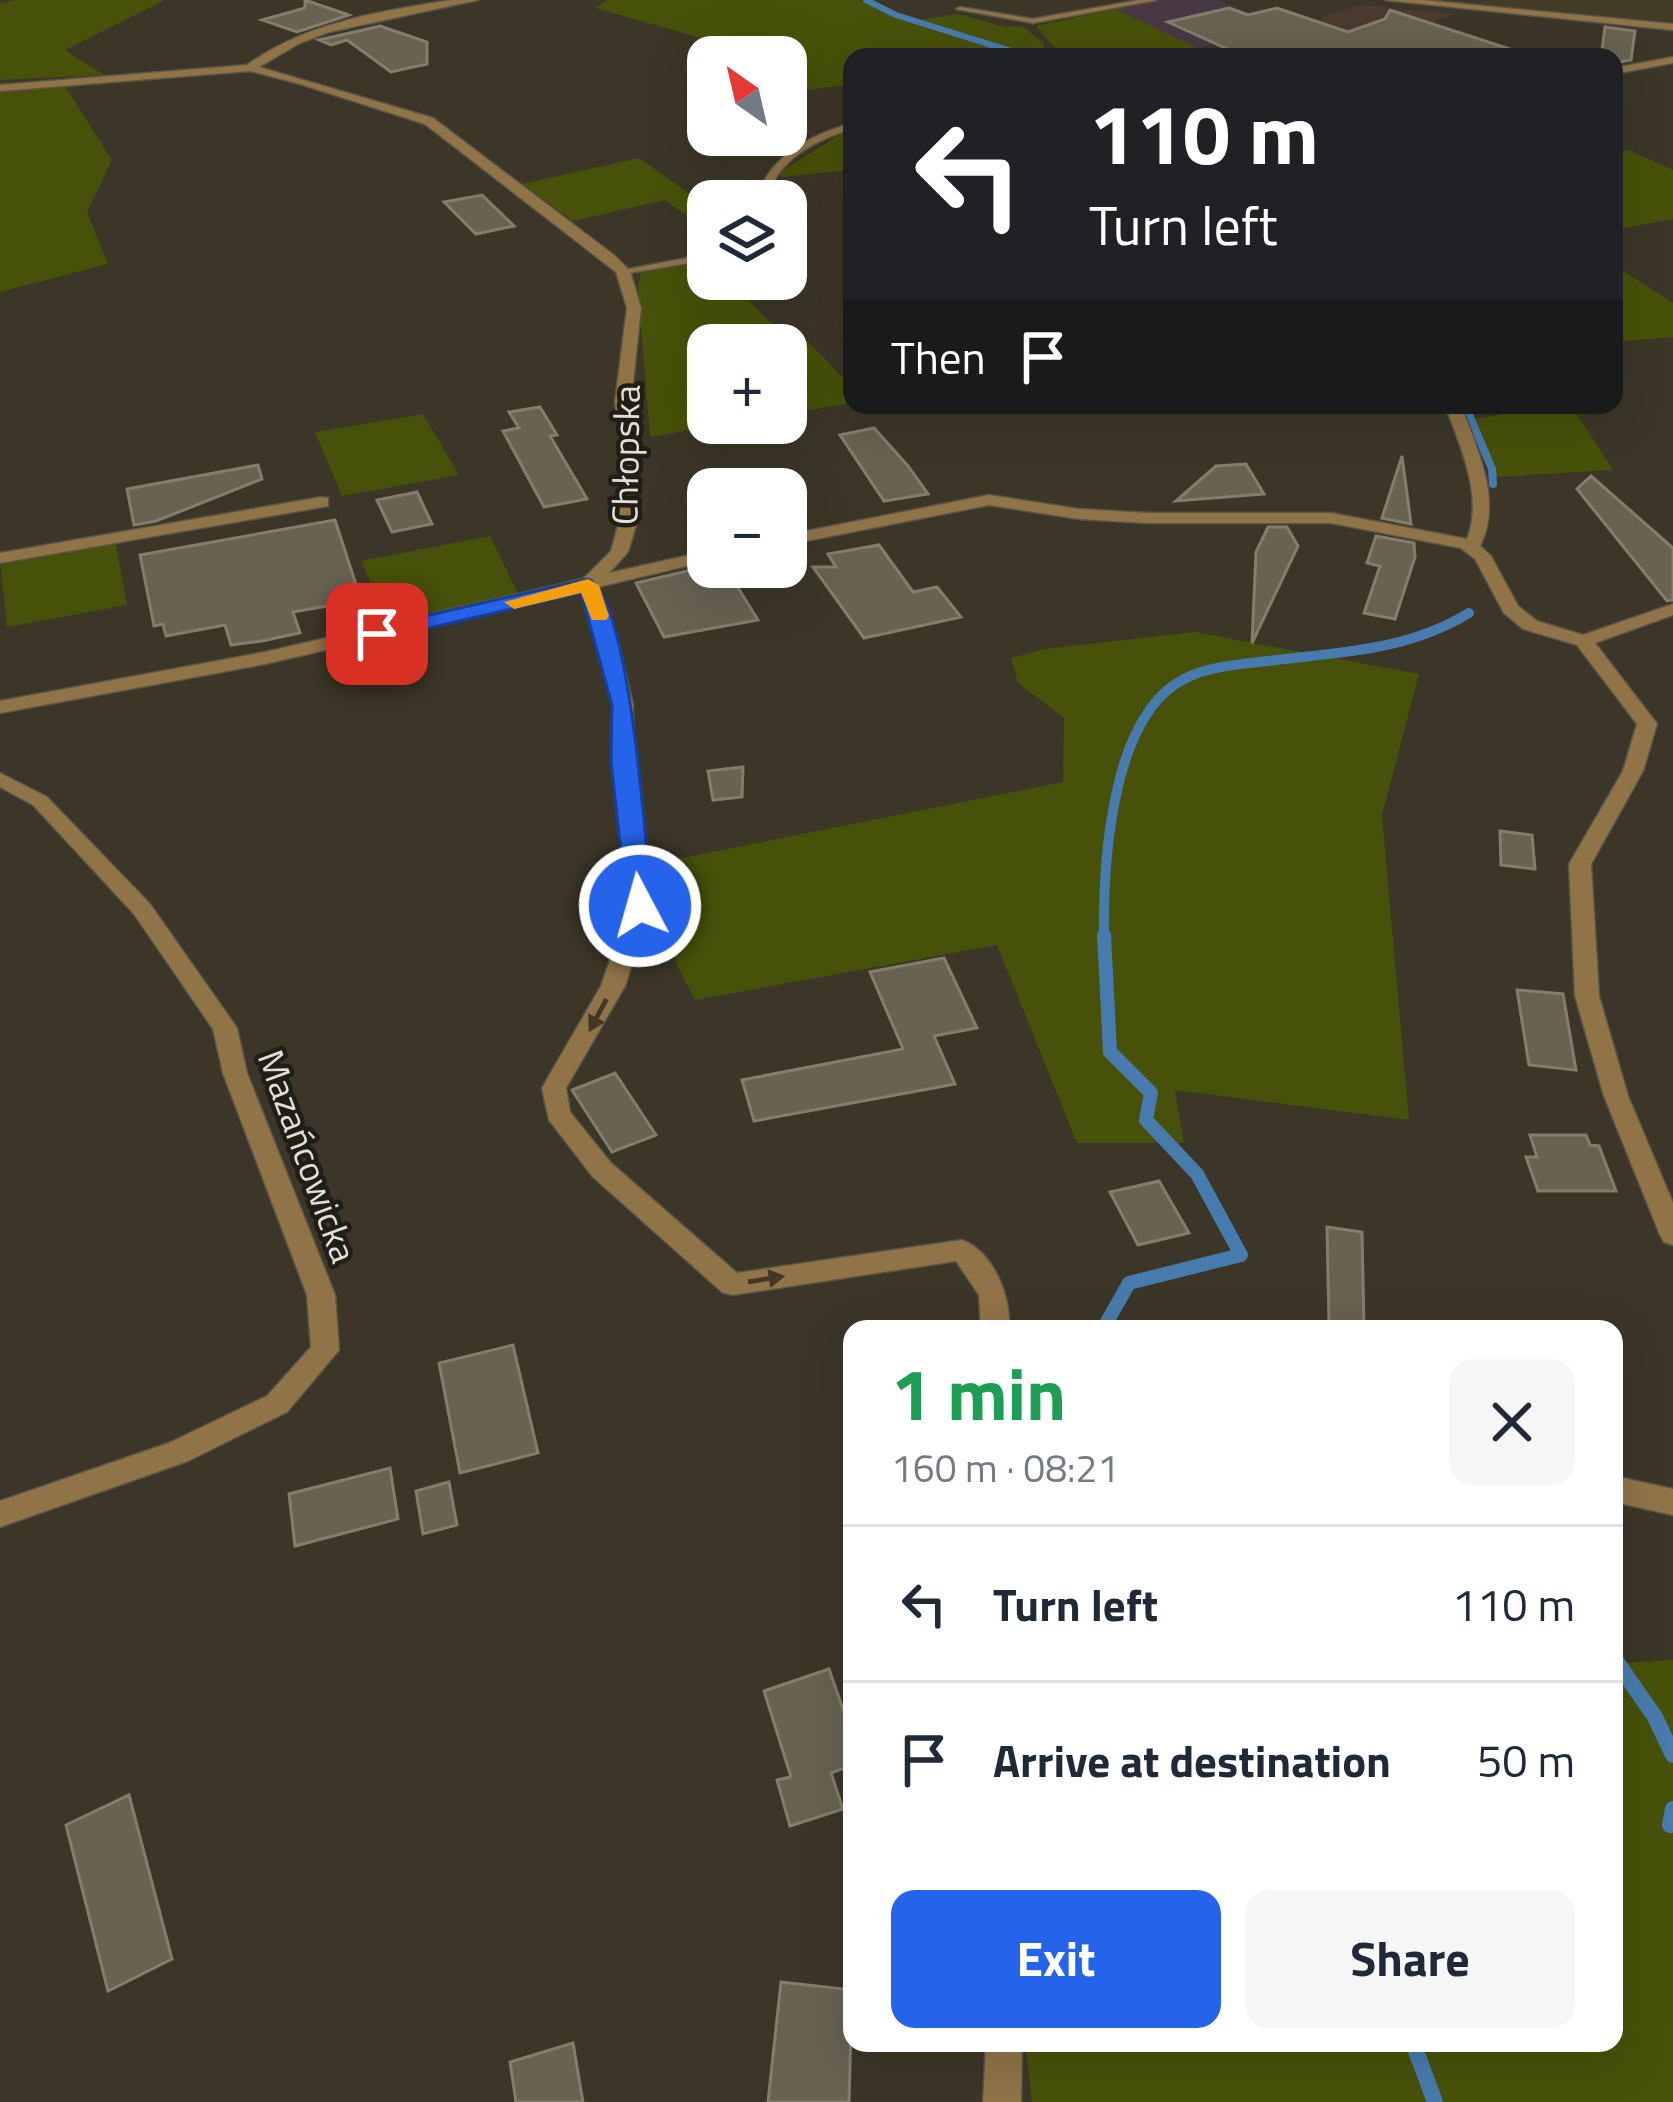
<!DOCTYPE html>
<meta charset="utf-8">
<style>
:root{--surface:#fff;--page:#f6f6f7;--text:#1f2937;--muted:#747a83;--line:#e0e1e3;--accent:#2563eb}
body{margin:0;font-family:"Titillium Web",sans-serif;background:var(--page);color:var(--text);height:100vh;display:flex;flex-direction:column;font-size:45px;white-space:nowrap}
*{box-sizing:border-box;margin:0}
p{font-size:39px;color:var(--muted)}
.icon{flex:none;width:66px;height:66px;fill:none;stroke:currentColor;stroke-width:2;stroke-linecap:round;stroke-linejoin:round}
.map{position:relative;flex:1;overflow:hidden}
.panel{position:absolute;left:843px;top:1320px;width:780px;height:732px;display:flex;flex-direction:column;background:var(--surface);border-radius:24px;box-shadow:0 12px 48px #0002}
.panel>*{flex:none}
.banner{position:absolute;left:843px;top:48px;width:780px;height:366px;border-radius:24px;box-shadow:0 12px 48px #0002;background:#202124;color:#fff;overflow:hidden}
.needle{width:78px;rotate:326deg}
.tools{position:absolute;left:687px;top:36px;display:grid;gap:24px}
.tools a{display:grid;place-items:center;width:120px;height:120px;border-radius:24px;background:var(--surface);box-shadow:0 12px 48px #0002;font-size:60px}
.pin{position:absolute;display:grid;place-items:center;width:102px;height:102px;color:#fff;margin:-51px;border-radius:24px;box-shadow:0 6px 18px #0006}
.me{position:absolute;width:132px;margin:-66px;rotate:354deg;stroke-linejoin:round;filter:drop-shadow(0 0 9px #0008)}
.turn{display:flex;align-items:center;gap:42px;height:252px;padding:0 48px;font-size:54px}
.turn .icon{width:156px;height:156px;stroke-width:2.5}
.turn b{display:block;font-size:84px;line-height:102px}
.then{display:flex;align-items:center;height:114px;padding:0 48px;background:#0003;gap:24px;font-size:45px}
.round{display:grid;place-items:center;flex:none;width:126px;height:126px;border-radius:24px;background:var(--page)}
.summary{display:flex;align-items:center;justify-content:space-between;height:204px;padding:0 48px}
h1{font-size:72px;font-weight:700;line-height:90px;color:#1e9e55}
.action{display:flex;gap:24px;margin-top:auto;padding:24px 48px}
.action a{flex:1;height:138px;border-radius:24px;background:var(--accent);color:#fff;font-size:48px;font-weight:700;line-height:138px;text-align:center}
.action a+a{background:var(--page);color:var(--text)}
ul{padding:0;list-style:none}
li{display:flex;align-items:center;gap:36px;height:156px;padding:0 48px;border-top:3px solid var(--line)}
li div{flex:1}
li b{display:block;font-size:45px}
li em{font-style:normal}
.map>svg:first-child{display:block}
.built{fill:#433c26}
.industrial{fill:#4b3a2f}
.education{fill:#483844}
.green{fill:#485109}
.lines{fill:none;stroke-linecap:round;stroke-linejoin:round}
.stream-far4{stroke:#487bad;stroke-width:6}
.stream-far3{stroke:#487bad;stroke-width:8}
.stream-far2{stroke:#487bad;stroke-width:10}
.stream-far1{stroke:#487bad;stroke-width:14}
.stream{stroke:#487bad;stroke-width:16}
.building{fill:#676252;stroke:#827d6c;stroke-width:3}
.service-casing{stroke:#595446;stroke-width:3}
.minor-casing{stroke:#595446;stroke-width:3}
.tertiary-casing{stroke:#595446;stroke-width:3}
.service{fill:#907448;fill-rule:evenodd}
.minor{fill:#907448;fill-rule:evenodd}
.tertiary{fill:#907448;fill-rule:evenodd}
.oneway{fill:#423826}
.route{fill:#2563eb;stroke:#184099;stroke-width:3}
.slow{fill:#f59e0b}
.labels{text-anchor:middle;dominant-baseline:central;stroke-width:9;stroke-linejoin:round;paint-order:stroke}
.street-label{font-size:36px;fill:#e2dfd6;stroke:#201e17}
</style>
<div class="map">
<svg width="1673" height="2102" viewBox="0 0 1673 2102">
<rect width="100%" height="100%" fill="#3b3627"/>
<!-- built -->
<path class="built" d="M1492,0h181v22l-203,-19z"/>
<!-- industrial -->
<path class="industrial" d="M1361,5l94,9 -88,31 -51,-21 8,-8z"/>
<!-- education -->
<path class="education" d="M1161,0h55l69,26 -88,22 -82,-39z"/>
<!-- green -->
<path class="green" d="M16,0h149l-100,50 39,25 -104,5v-77z
M607,0h253l50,21 48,-7 48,13 16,-1 21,17 3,9 -11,5h-183v27l-66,9v-36h-75l-10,-19 -106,-30z
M1115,9l102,48h-162l5,-3 -24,-28z
M65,86l47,74 -25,52 21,52 -108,28v-202z
M846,131h6v39l-71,7v-6z
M1629,150l44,20v49l-59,11v-77z
M639,158l51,36 64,-14 11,21h-57v30l-43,-31 -92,21 -51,-37z
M708,262v17h20l50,51 17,-2 57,59v16l-66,11v-69h-78v78h24l-82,14 -12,-149 3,-16z
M1614,265l59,38v34l-59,5z
M1571,405l42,65 -116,7 -25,-58z
M423,414l36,61 -117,21 -27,-64z
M490,536l30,62 -129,30 -30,-67z
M115,540l12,65 -120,22 -7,-67z
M1195,632l224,42 -37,141 27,305 -234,-30 9,53h-107l-80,-198 -302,55 -19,-37 -29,-98 416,-83 1,-64 -46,-35 -7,-25 33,-9z
M1614,1655l8,8 51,-3v442h-641l-7,-59h589z"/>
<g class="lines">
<!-- stream-far4 -->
<path class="stream-far4" d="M866,0l30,15 134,42"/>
<!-- stream-far3 -->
<path class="stream-far3" d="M1465,405l27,64 1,15"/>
<!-- stream-far2 -->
<path class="stream-far2" d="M1104,938c-1,-72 6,-224 82,-260 26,-13 61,-14 90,-18 69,-8 132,-10 193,-47"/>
<!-- stream-far1 -->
<path class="stream-far1" d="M1103,1329l26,-46 112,-28 -44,-81 -51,-54 5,-27 -41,-41 -6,-117"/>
<!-- stream -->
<path class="stream" d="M1614,1658l41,59 18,38
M1670,1825l3,-16
M1413,2043l22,59"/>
</g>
<!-- building -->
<path class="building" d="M305,0l44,15 -52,17 -35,-12 43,-12z
M1229,8l19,7 29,-7 71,24 37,-13 5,-9 120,39 -1,8h-264l-77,-35z
M380,26l47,16v22l-36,8 -44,-32 -16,5 -12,-5z
M1605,27l30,4 -4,29 -17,3v-6h-13z
M482,195l32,31 -38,8 -32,-32z
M540,407l17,28 -7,1 37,63 -43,8 -41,-76 16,-3 -10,-16z
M874,428l34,38 20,28 -44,7 -44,-66z
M1402,456l9,68 -29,-6z
M1246,464l18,30 -88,7 40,-35z
M258,465l4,14 -106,42 -22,4 -7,-36z
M1591,476l82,72v52l-6,1 -90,-112z
M417,492l15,32 -40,8 -15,-32z
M335,520l26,80 -68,12 7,21 -38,8 -31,4 -6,-20 -59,11 -3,-12 -9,2 -14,-71z
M1268,527h19l11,19 -46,97 4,-91z
M1376,536l38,7 1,14 -20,62 -31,-6 16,-47 -13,-3z
M879,545l34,47 24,-5 24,30 -97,21 -51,-71h23l-8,-13z
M708,566l17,1 33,53 -94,17 -28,-54z
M743,767l-1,30 -29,3 -5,-29z
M1500,831l32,4 3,34 -34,-4z
M944,958l33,70 -43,8 21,48 -201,37 -12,-41 161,-31 -33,-77z
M1517,990l46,4 13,76 -47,-5z
M615,1073l41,62 -44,17 -40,-62z
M1530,1135h56l4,10 9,1 17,45h-78l-12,-34h11z
M1159,1181l30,52 -51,12 -28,-53z
M1327,1227l35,5 2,97 -35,-5z
M513,1345l25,108 -78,20 -21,-110z
M390,1468l8,51 -103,27 -6,-52z
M449,1482l8,43 -34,9 -7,-43z
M829,1669l23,66v30l-21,8 12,36 -53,17 -13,-46 14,-3 -27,-86z
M129,1795l43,164 -64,32 -42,-166z
M781,1982l71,8 -3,112h-81z
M573,2043l10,59h-67l-6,-40z"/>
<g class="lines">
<defs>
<path id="service" d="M1139,0h18l-124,23 -77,-14 4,-2 73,12z
M1673,57v6l-59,11v-6z
M852,123v6c-30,9 -60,23 -77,50l10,22h-10l-10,-22c19,-31 53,-46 87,-56z
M786,210l5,3v16l-5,3z
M708,254v6l-85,14 -5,-3z"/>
<path id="minor" d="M452,0h26l-149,32 -29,11 -41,24 174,51 182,138 15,15 11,37 -10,94 8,55 -2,65 -9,30 -19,21 99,-22v10l-110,26 22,62 13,56v57l18,144 -26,80 -59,102 4,24 41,51 126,110 225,-33c32,12 49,57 47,89h-28l-2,-34 -23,-34 -224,34 -10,-3 -129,-115 -44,-57 -7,-32 59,-102 28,-80 -16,-144v-57l-11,-56 -21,-58 -316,73 -265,49v-12l265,-49 318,-73 28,-28 8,-29 4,-65 -8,-55 12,-94 -11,-36 -191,-148 -125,-40 -50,-13 -250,20v-6l247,-20c60,-43 134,-54 205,-65z
M1445,405h16c16,44 42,96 19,141l11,10 27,50 19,15 46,14 90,-31v11l-78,28 62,81 -14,47 -52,93 8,132 29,100 45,107v42l-9,-3 -4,-7 -56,-139 -29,-100 -6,-132 54,-93 14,-47 -60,-79 -54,-16 -19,-16 -29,-54 -14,-11 -130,-25h-184l-68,-4 -90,-14 -203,40v-10l203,-40 90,14 68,4h184l136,26c17,-43 -7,-93 -22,-134z
M322,497l6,1v8l-328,57v-10z
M0,773l47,24 103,107 87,124 10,45 88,222 4,55 -52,62 -99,49 -188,66v-26l169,-58 98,-47 44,-49 -4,-52 -84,-222 -10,-44 -79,-115 -101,-109 -33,-18z
M1614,1476l59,13v26l-59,-13z
M986,2043h36l-1,59h-38z"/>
<path id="tertiary" d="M1385,0h38l250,24v6z"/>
</defs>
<!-- service casing -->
<use href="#service" class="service-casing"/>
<!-- minor casing -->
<use href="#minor" class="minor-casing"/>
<!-- tertiary casing -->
<use href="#tertiary" class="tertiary-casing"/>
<!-- service -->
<use href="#service" class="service"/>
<!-- minor -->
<use href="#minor" class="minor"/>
<!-- tertiary -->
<use href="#tertiary" class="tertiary"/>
</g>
<!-- one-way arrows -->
<defs><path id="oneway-solid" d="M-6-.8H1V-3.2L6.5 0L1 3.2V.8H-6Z" transform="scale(3)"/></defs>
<g class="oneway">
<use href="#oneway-solid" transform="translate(598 1015) rotate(118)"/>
<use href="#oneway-solid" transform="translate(766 1279) rotate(-9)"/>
</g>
<!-- route -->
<path class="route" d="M588,579c43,18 58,274 64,327l-12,8 -13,-8 -16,-144 1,-57 -31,-112 -204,47 -10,-6 10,-7z"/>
<!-- slow -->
<path class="slow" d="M588,579l11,6 10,31 -3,4h-14l-11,-27 -67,16 -10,-7z"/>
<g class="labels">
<!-- street labels -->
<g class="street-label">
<text transform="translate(625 455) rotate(-89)">Chłopska</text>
<text transform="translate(308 1156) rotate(70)">Mazańcowicka</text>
</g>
</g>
</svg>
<div class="tools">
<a><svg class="needle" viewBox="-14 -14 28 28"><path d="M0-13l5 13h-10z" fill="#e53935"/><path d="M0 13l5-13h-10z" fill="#747a83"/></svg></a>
<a><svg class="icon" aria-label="layers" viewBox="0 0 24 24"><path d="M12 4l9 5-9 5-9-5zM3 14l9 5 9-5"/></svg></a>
<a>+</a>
<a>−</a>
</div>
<div class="pin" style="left:377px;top:634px;background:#d93025"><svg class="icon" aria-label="arrive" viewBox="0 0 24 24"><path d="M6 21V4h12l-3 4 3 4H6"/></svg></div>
<svg class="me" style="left:640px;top:906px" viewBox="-20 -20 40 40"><circle r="17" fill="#2563eb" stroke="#fff" stroke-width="3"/><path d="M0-11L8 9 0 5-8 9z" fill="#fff"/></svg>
<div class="banner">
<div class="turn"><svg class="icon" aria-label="left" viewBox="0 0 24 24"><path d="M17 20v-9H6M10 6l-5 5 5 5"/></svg><div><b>110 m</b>Turn left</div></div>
<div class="then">Then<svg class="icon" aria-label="arrive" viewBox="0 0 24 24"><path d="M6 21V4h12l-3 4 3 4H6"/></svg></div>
</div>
<section class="panel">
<div class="summary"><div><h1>1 min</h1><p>160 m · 08:21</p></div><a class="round"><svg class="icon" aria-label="close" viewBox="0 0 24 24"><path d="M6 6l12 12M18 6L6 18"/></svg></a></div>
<ul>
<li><svg class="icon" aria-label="left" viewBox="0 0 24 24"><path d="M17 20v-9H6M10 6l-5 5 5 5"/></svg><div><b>Turn left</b></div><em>110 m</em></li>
<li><svg class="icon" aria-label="arrive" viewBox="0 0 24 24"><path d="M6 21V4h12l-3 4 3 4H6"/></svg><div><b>Arrive at destination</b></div><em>50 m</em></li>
</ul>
<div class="action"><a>Exit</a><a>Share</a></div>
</section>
</div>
